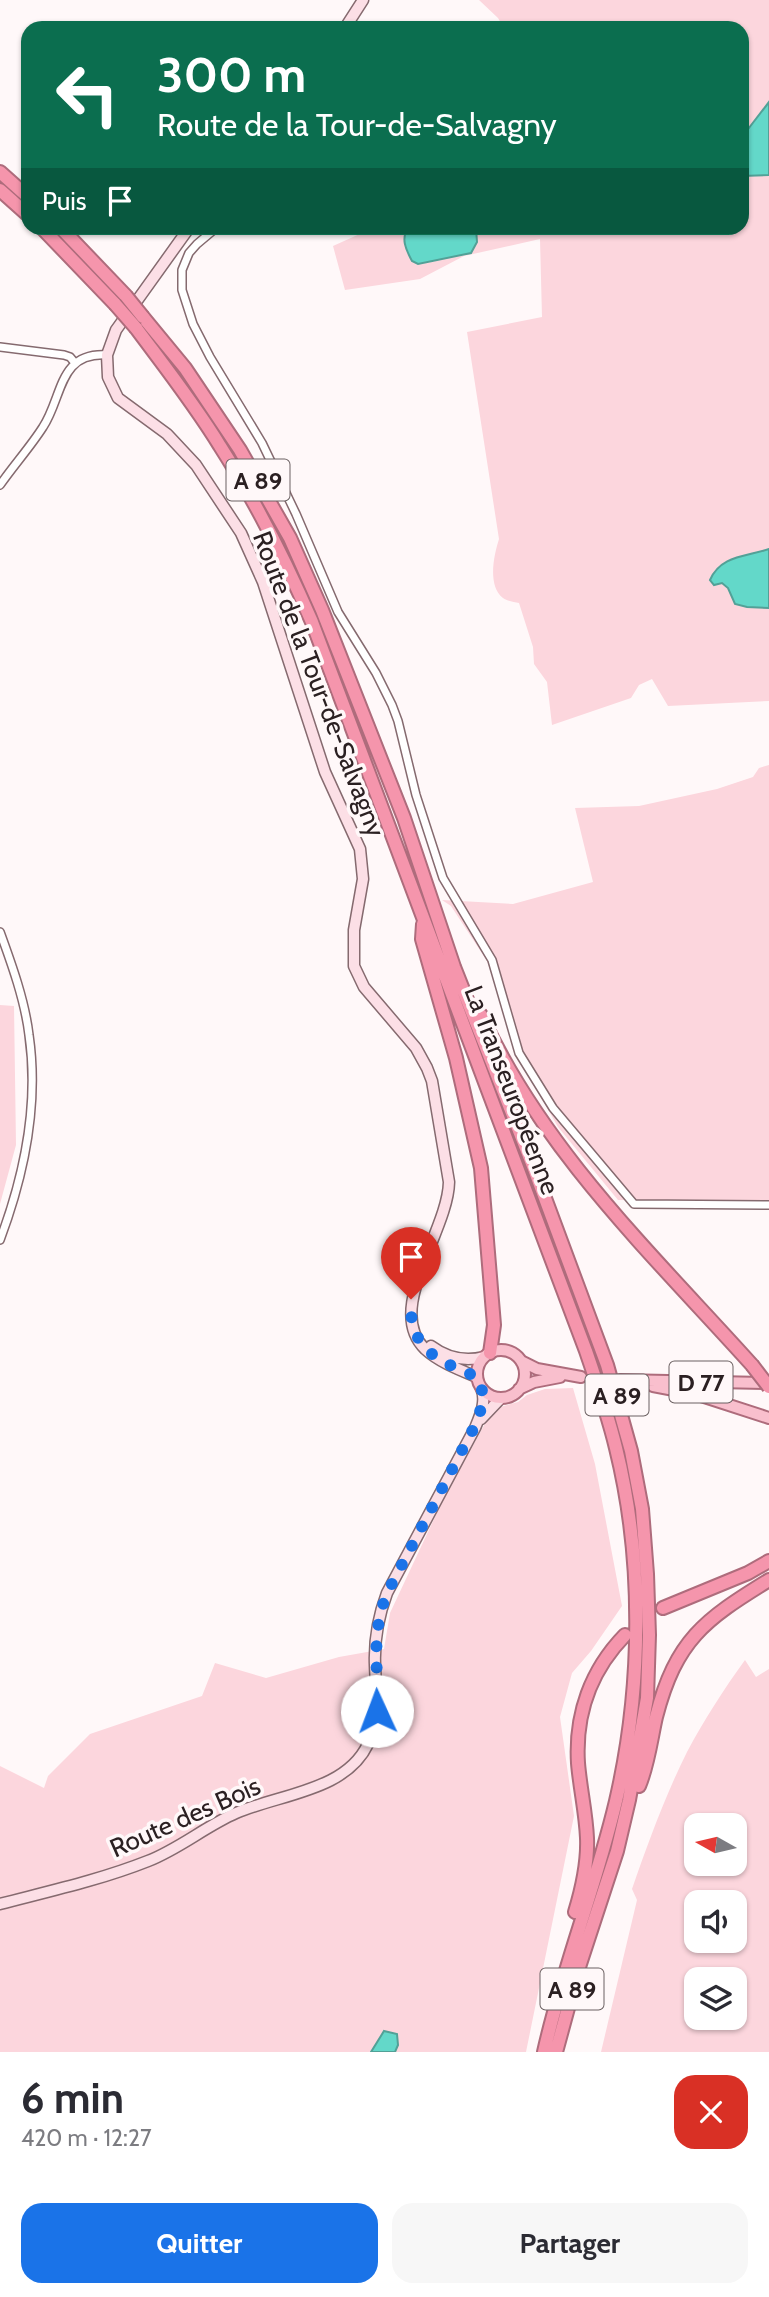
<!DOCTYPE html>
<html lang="fr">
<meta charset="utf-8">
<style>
:root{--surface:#fff;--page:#f7f7f7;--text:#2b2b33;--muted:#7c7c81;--accent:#1a73e8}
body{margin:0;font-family:Cabin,sans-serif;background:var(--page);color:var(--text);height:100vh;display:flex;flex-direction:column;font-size:26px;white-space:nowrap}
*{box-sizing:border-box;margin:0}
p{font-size:23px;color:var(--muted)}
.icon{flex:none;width:38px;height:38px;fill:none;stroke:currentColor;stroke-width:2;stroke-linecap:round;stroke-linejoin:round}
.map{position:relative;height:2052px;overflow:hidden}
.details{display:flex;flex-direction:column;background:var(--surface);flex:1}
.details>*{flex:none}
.hud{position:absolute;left:21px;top:21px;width:728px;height:214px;border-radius:21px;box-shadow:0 2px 5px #0004;background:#0b6e4f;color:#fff;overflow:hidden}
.needle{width:46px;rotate:278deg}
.buttons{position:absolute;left:684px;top:1813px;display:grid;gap:14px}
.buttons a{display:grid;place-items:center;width:63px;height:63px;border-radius:14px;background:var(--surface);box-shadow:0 2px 5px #0004;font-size:35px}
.pin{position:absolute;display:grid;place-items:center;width:60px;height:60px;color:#fff;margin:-72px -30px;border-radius:50% 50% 50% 0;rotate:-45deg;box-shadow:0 0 7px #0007}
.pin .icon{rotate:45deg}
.me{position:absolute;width:77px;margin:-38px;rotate:358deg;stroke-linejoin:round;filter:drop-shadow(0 0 5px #0008)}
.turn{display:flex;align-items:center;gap:24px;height:147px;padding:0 21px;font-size:32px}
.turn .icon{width:91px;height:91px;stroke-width:2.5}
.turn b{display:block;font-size:49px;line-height:60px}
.then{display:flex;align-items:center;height:66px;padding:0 21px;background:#0003;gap:14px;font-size:26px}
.round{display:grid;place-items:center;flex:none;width:74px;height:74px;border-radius:21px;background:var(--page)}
.head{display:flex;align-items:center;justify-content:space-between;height:119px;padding:0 21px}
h1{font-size:42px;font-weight:800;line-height:52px}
.action{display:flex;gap:14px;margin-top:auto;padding:14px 21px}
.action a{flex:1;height:80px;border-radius:21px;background:var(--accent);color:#fff;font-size:28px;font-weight:800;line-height:80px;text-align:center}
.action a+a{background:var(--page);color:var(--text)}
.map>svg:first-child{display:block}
.green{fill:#fcd6dd;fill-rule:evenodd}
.water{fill:#63d8c9;stroke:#52a197;stroke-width:2}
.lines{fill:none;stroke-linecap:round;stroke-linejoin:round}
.street-casing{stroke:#856a6f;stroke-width:10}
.secondary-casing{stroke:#856a6f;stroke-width:13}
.primary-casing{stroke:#ae6c7c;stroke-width:14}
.highway-casing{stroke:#ae6c7c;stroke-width:16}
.street{stroke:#fff;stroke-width:7}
.secondary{stroke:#fcdfe6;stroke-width:10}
.primary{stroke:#f9bfcd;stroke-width:10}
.highway{stroke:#f595ac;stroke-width:12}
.highway-bridge-casing{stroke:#ae6c7c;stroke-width:16;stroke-linecap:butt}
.highway-bridge{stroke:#f595ac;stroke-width:12}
.route{stroke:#1a73e8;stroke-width:12;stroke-dasharray:0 21.6}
.labels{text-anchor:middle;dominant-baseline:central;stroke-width:7;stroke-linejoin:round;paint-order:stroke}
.shield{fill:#fff8f9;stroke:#6b6162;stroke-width:2}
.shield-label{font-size:24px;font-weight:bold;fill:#2b2022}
.street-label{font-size:26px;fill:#2b2022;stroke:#fff8f9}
</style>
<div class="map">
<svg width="769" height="2052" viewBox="0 0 769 2052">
<rect width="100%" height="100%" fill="#fff8f9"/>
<!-- green -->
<path class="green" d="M479,0h290v549l-16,6 -31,28 6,5 7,16 12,3 22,1v93l-101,5 -16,-27 -13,6 -8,13 -79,27 -5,-43 -13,-18 -1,-17 -14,-44c-5,-1 -12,-2 -16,-5 -16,-13 -9,-43 -4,-59l-32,-207 75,-15 -2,-78 -76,17 -44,23 -75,11 -12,-44 40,-18h369v-200h-238l-6,-10z
M769,765v437l-151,-2 -60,-73 -16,-28 -22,-44 -33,-94 -36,-55 -9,-6 71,4 80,-22 -18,-74 64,-2 78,-17 36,-12 6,-9z
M0,1005l14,1 2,139 -16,59z
M573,1388l22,76 27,142 -31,45 -19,22 -12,44 14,99 -48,236h-526v-286l44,22 4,-12 42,-42 112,-38 13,-33 51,15 73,-21 45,-8 6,-36 52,-111 46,-84 12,-11 18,-5 9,-7 18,-6z
M745,1660l11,17 13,-8v383h-168l36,-152 -5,-11c16,-46 33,-93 55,-137 17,-32 37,-63 58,-92zM696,1825h39v39h-39zM696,1902h39v39h-39zM696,1979h39v39h-39z"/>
<!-- water -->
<path class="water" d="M769,102v73l-27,1v-39z
M409,228h67l1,14 -6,11 -53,11 -6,-3c-6,-11 -12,-24 -3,-33z
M769,549v59l-22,-1 -12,-3 -7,-16 -6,-5 -8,2 -4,-5c11,-25 36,-23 59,-31z
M384,2031l13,3 1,11 -3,7h-24z"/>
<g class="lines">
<defs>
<path id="street" d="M216,228l-19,16 -8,9 -7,17v20l11,34 17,33 52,86 34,71 42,98 38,61 16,32 6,16 18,74 27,83 49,82 27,93 34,55 81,96 135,1
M0,347l64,8 6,2 5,6
M0,485c14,-20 31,-39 43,-58 20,-30 15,-75 64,-72
M0,932c12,33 25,69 29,103 10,69 -5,141 -29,205"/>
<path id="secondary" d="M345,28l18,-28
M189,228l-73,102 -9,25 1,22 10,21 49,36 29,31 45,68 22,49 62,190 35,77 3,30 -9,51v36l10,21 52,61 11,20 5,13 17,101c-1,50 -65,127 -24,167 14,13 35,21 52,28
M431,1346c16,12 33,16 53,11
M481,1419l20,-21
M0,1904c50,-13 100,-24 148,-43 31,-12 58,-35 88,-48 44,-19 110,-22 132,-69 12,-26 8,-52 7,-79 -1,-25 3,-48 12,-72l88,-165c5,-12 12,-27 6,-40"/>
<path id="primary" d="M477 1374a24 24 0 1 1 48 0a24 24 0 1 1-48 0Z
M521,1361l16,8 44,8
M620,1380l149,3
M653,1386l42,8 74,24
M519,1389l15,-7 26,-5"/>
<path id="highway" d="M0,172l28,25
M0,190l28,25
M42,228l73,76
M61,228l65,68
M143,317l42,51 55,82 50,88 32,72 82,208 50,149 79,199 74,199 24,86 11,58 5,65 2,61 -2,63 -18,102 -12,51 -37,113 -24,88
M136,328c29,39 59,77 84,118 36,56 66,116 92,176l274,729c11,32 22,64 30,97 28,113 26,241 0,353 -20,85 -53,166 -72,251
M423,924l-1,15 34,119 25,110 13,157 -4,28
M481,1015c62,136 173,241 271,350
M663,1608l85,-35 21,-12
M639,1786c9,-21 12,-47 17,-69 20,-77 48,-97 113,-137
M575,1912c7,-23 13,-50 12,-74 -1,-25 -7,-50 -9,-75 -3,-49 13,-93 47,-128"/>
</defs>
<!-- street casing -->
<use href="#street" class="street-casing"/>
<!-- secondary casing -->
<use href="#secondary" class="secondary-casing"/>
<!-- primary casing -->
<use href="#primary" class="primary-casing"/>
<!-- highway casing -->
<use href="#highway" class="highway-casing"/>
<!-- street -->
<use href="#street" class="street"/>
<!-- secondary -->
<use href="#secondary" class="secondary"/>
<!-- primary -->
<use href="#primary" class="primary"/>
<!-- highway -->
<use href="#highway" class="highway"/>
<defs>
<path id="highway-bridge" d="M126,296l17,21
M115,304l21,24
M752,1365l17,22"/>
</defs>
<!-- highway-bridge casing -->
<use href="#highway-bridge" class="highway-bridge-casing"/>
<!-- highway-bridge -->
<use href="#highway-bridge" class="highway-bridge"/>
</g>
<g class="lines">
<!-- route -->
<path class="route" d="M377,1711c2,-45 -7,-74 10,-118l91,-173 6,-24 -7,-19c-40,-17 -69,-28 -66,-78"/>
</g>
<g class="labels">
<!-- shield labels -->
<g class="shield">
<rect x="226.5" y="459.5" width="63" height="41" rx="5"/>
<rect x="669.5" y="1361.5" width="63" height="41" rx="5"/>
<rect x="585.5" y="1374.5" width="63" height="41" rx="5"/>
<rect x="540.5" y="1968.5" width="63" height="41" rx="5"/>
</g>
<g class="shield-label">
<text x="258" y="480">A 89</text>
<text x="701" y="1382">D 77</text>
<text x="617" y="1395">A 89</text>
<text x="572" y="1989">A 89</text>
</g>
<!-- street labels -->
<g class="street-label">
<text transform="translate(319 684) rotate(69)">Route de la Tour-de-Salvagny</text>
<text transform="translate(512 1090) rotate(69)">La Transeuropéenne</text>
<text transform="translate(185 1817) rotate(-24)">Route des Bois</text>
</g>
</g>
</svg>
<div class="buttons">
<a><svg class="needle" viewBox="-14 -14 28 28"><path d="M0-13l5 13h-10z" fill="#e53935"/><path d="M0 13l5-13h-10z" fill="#7c7c81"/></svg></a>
<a><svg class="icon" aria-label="sound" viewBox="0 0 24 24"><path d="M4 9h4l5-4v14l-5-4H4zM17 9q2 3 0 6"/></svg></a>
<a><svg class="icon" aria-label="layers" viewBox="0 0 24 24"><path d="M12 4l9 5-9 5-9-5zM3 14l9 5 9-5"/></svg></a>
</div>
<div class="pin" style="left:411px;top:1299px;background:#d93025"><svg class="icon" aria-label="arrive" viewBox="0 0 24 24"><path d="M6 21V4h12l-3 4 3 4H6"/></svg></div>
<svg class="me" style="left:377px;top:1711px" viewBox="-20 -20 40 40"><circle r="19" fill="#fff"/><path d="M0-13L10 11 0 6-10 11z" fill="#1a73e8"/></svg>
<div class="hud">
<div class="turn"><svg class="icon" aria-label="left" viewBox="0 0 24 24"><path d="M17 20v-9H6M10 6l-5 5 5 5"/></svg><div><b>300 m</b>Route de la Tour-de-Salvagny</div></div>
<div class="then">Puis<svg class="icon" aria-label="arrive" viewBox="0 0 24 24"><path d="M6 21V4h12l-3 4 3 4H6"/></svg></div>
</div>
</div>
<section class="details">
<div class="head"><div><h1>6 min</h1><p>420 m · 12:27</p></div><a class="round" style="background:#d93025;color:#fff"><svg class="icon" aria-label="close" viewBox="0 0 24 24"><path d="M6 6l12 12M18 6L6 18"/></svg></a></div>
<div class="action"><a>Quitter</a><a>Partager</a></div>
</section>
